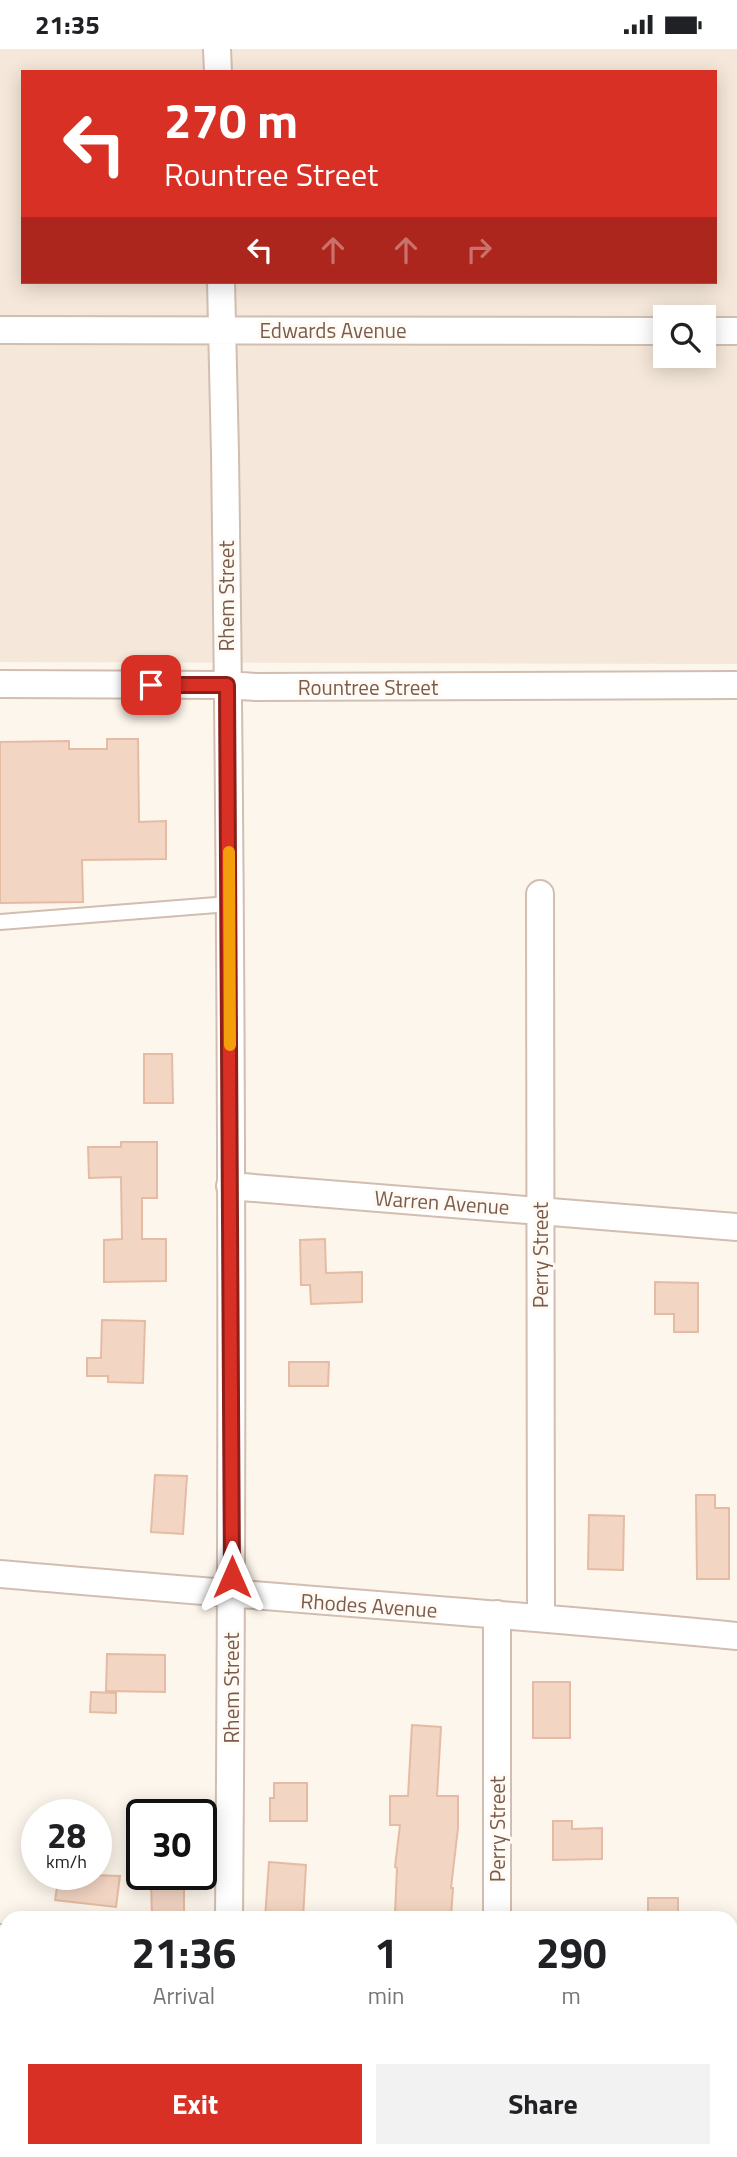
<!DOCTYPE html>
<style>
:root{--surface:#fff;--page:#f2f2f2;--text:#202124;--muted:#757577;--accent:#d93025}
body{margin:0;font-family:"Titillium Web",sans-serif;background:var(--page);color:var(--text);height:100vh;display:flex;flex-direction:column;font-size:26px;white-space:nowrap}
*{box-sizing:border-box;margin:0}
p{font-size:23px;color:var(--muted)}
.icon{flex:none;width:38px;height:38px;fill:none;stroke:currentColor;stroke-width:2;stroke-linecap:round;stroke-linejoin:round}
.map{position:relative;flex:1;overflow:hidden}
.details{position:absolute;left:0px;top:1862px;width:738px;height:247px;display:flex;flex-direction:column;background:var(--surface);border-radius:21px 21px 0 0;box-shadow:0 4px 18px #0003}
.details>*{flex:none}
.guide{position:absolute;left:21px;top:21px;width:696px;height:214px;border-radius:0px;box-shadow:0 4px 18px #0003;background:#d93025;color:#fff;overflow:hidden}
.tools{position:absolute;left:653px;top:256px;display:grid;gap:14px}
.tools a{display:grid;place-items:center;width:63px;height:63px;border-radius:0px;background:var(--surface);box-shadow:0 4px 18px #0003;font-size:35px}
.speed{position:absolute;left:21px;top:1750px;display:flex;gap:14px;font-size:35px;font-weight:700;text-align:center}
.speed>*{display:grid;place-content:center;width:91px;height:91px;border-radius:50%;background:var(--surface);box-shadow:0 4px 18px #0003;line-height:1}
.speed small{font-size:18px;font-weight:400}
.speed .limit{border:4px solid #111;border-radius:10px;background:#fff;color:#111}
.pin{position:absolute;display:grid;place-items:center;width:60px;height:60px;color:#fff;margin:-30px;border-radius:14px;box-shadow:0 4px 10px #0006}
.me{position:absolute;width:77px;margin:-38px;rotate:0deg;stroke-linejoin:round;filter:drop-shadow(0 0 5px #0008)}
.turn{display:flex;align-items:center;gap:24px;height:147px;padding:0 28px;font-size:32px}
.turn .icon{width:91px;height:91px;stroke-width:2.5}
.turn b{display:block;font-size:49px;line-height:60px}
.lanes{display:flex;align-items:center;height:66px;padding:0 28px;background:#0003;justify-content:center;gap:35px;direction:ltr}
.lanes .off{opacity:.35}
.eta{display:flex;justify-content:space-evenly;align-items:center;height:119px;text-align:center}
.eta b{font-size:42px;font-weight:700;line-height:49px}
.button{display:flex;gap:14px;margin-top:auto;padding:14px 28px}
.button a{flex:1;height:80px;border-radius:0px;background:var(--accent);color:#fff;font-size:28px;font-weight:700;line-height:80px;text-align:center}
.button a+a{background:var(--page);color:var(--text)}
.status{display:flex;justify-content:space-between;align-items:center;height:49px;padding:0 35px;background:var(--surface);direction:ltr}
.status svg{height:19px;fill:currentColor}
.map>svg:first-child{display:block}
.residential{fill:#f5e8da;fill-rule:evenodd}
.building{fill:#f3d5c3;stroke:#e6bba3;stroke-width:2}
.lines{fill:none;stroke-linecap:round;stroke-linejoin:round}
.lane-casing{stroke:#d1beb0;stroke-width:18}
.street-casing{stroke:#d1beb0;stroke-width:30}
.lane{stroke:#fff;stroke-width:14}
.street{stroke:#fff;stroke-width:26}
.route-casing{stroke:#8d1f18;stroke-width:18}
.route{stroke:#d93025;stroke-width:12}
.slow{stroke:#f59e0b;stroke-width:12}
.labels{text-anchor:middle;dominant-baseline:central;stroke-width:6;stroke-linejoin:round;paint-order:stroke}
.street-label{font-size:21px;fill:#7a5c4d;stroke:#fffaf3}
</style>
<div class="status"><b>21:35</b><svg viewBox="0 0 49 12"><path d="M0 12V9h3v3zM5 12V6h3v6zM10 12V3h3v9zM15 12V0h3v12zM26 1h20v11H26zM47 4h2v5h-2z"/></svg></div>
<div class="map">
<svg width="737" height="2108" viewBox="0 0 737 2108">
<rect width="100%" height="100%" fill="#fdf6ec"/>
<!-- residential -->
<path class="residential" d="M0,0h737v615l-737,-2zM23,23h693v210h-693zM665,268h39v38h-39z"/>
<!-- building -->
<path class="building" d="M107,690h31l1,83 27,-1v38l-84,1 1,42 -83,1v-161l69,-1v8h38z
M144,1005h28l1,49h-29z
M121,1093h36v56h-15v41h24v42l-62,1v-42l18,-1 -1,-62 -32,1 -1,-31h33z
M325,1190l1,34 36,-1v30l-51,2 -1,-19h-9l-1,-45z
M655,1233l43,1v49h-24v-18h-19z
M102,1271l43,1 -2,62 -35,-1v-6h-21v-18h14z
M289,1313h40l-1,24h-39z
M155,1426l32,1 -4,58 -32,-2z
M696,1446h19v13h14v71h-32z
M589,1466l35,1 -1,54 -35,-1z
M107,1605l58,1v37l-59,-1z
M533,1633h37v56h-37z
M91,1643l25,1v20l-26,-1z
M412,1676l29,2 -4,69h21v32l-7,60h2l-2,29 -56,-3 2,-46 -2,-1 5,-42h-10v-29h18z
M274,1734h33v38h-37v-23h4z
M553,1772h19v8l30,-1v31l-49,1z
M269,1813l37,3 -3,53h-38z
M59,1825l61,2 -4,31 -61,-7z
M184,1830v39h-32l-1,-38z
M648,1849h30v20h-30z"/>
<g class="lines">
<defs>
<path id="lane" d="M0,873l229,-18"/>
<path id="street" d="M217,0l1,23
M221,233c1,57 3,115 4,172 7,488 8,976 4,1464
M0,281l665,1
M704,282h33
M0,635l227,1 29,2 481,-2
M540,845l1,723
M230,1137l507,41
M0,1525c246,22 492,38 737,62
M497,1565v304
M0,1889h7
M732,1969h5
M227,2108v-6
M496,2108v-6"/>
</defs>
<!-- lane casing -->
<use href="#lane" class="lane-casing"/>
<!-- street casing -->
<use href="#street" class="street-casing"/>
<!-- lane -->
<use href="#lane" class="lane"/>
<!-- street -->
<use href="#street" class="street"/>
</g>
<g class="lines">
<defs>
<path id="route" d="M151,636h76l5,892"/>
</defs>
<!-- route casing -->
<use href="#route" class="route-casing"/>
<!-- route -->
<use href="#route" class="route"/>
<!-- slow -->
<path class="slow" d="M229,803l1,193"/>
</g>
<g class="labels">
<!-- street labels -->
<g class="street-label">
<text x="333" y="281">Edwards Avenue</text>
<text transform="translate(226 547) rotate(-90)">Rhem Street</text>
<text x="368" y="638">Rountree Street</text>
<text transform="translate(442 1153) rotate(4)">Warren Avenue</text>
<text transform="translate(540 1206) rotate(-90)">Perry Street</text>
<text transform="translate(369 1556) rotate(4)">Rhodes Avenue</text>
<text transform="translate(231 1639) rotate(-90)">Rhem Street</text>
<text transform="translate(497 1780) rotate(-90)">Perry Street</text>
</g>
</g>
</svg>
<div class="tools">
<a><svg class="icon" aria-label="search" viewBox="0 0 24 24"><circle cx="10" cy="10" r="6"/><path d="M15 15l6 6"/></svg></a>
</div>
<div class="speed"><div>28<small>km/h</small></div><div class="limit">30</div></div>
<div class="pin" style="left:151px;top:636px;background:#d93025"><svg class="icon" aria-label="arrive" viewBox="0 0 24 24"><path d="M6 21V4h12l-3 4 3 4H6"/></svg></div>
<svg class="me" style="left:232px;top:1528px" viewBox="-20 -20 40 40"><path d="M0-17L14 15 0 8-14 15z" fill="#d93025" stroke="#fff" stroke-width="4"/></svg>
<div class="guide">
<div class="turn"><svg class="icon" aria-label="left" viewBox="0 0 24 24"><path d="M17 20v-9H6M10 6l-5 5 5 5"/></svg><div><b>270 m</b>Rountree Street</div></div>
<div class="lanes"><svg class="icon" aria-label="left" viewBox="0 0 24 24"><path d="M17 20v-9H6M10 6l-5 5 5 5"/></svg><svg class="icon off" aria-label="ahead" viewBox="0 0 24 24"><path d="M12 20V5M6 11l6-6 6 6"/></svg><svg class="icon off" aria-label="ahead" viewBox="0 0 24 24"><path d="M12 20V5M6 11l6-6 6 6"/></svg><svg class="icon off" aria-label="right" viewBox="0 0 24 24"><path d="M7 20v-9h11M14 6l5 5-5 5"/></svg></div>
</div>
<section class="details">
<div class="eta">
<div><b>21:36</b><p>Arrival</p></div>
<div><b>1</b><p>min</p></div>
<div><b>290</b><p>m</p></div>
</div>
<div class="button"><a>Exit</a><a>Share</a></div>
</section>
</div>
